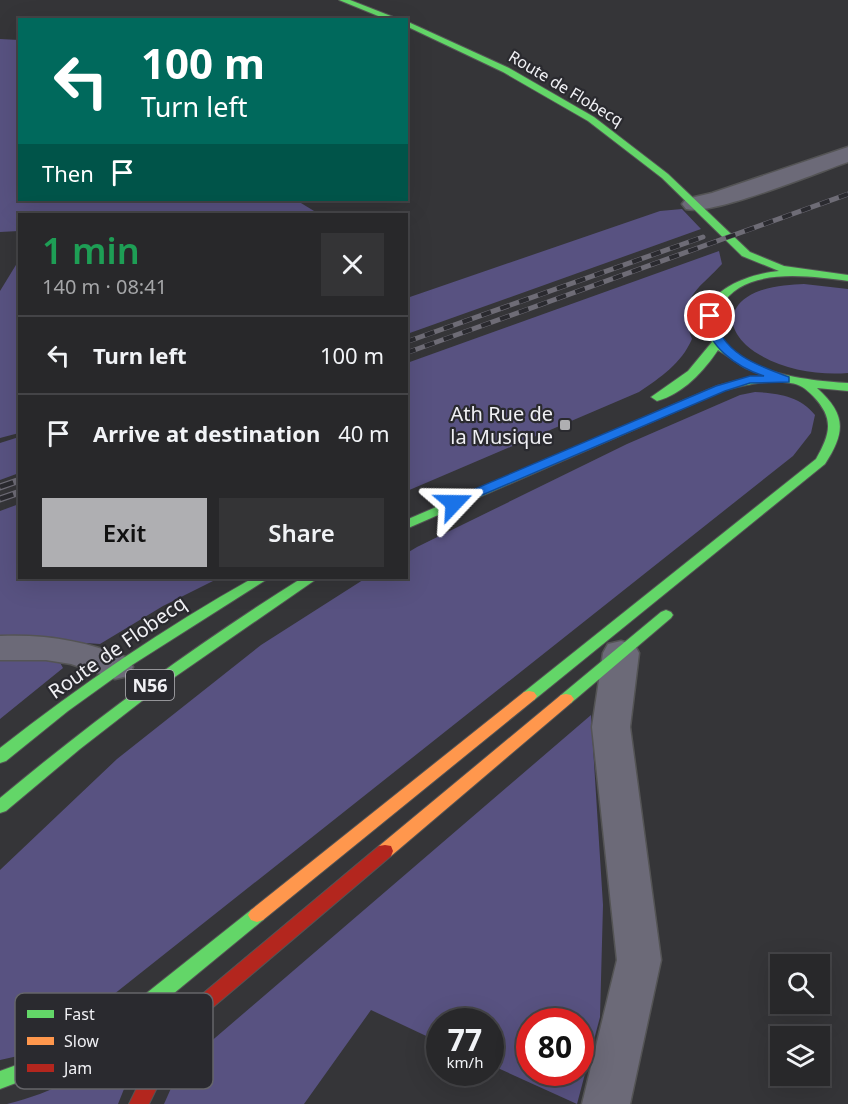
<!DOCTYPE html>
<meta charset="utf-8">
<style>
:root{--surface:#28282a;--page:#343436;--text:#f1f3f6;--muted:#a5a6a8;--line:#444447;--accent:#afafb2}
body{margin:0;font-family:"Noto Sans",sans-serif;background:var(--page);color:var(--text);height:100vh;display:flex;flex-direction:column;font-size:22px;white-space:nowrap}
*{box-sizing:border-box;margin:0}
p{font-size:20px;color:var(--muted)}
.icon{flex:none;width:33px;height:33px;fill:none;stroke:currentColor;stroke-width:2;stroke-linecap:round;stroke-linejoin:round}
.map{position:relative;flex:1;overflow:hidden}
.drawer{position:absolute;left:18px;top:213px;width:390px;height:366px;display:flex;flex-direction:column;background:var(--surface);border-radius:0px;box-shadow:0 6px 24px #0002,0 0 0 2px var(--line)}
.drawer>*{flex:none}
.hud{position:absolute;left:18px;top:18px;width:390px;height:183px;border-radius:0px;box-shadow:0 6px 24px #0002,0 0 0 2px var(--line);background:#00695c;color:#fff;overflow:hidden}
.fabs{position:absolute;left:770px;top:954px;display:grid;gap:12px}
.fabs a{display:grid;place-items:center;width:60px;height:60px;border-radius:0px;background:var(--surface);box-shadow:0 6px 24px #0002,0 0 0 2px var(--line);font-size:30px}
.speed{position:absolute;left:426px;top:1008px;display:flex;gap:12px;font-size:30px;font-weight:700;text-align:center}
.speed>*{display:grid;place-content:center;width:78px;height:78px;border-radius:50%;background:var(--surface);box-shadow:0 6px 24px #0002,0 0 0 2px var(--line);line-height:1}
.speed small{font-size:15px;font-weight:400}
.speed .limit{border:9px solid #d22;background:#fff;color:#111}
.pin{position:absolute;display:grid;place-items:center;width:51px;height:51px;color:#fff;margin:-26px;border:3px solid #fff;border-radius:50%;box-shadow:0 2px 6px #0007}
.me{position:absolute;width:66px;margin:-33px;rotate:67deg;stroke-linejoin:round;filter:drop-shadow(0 0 4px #0008)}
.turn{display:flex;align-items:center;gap:21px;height:126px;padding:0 24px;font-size:27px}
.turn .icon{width:78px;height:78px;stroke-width:2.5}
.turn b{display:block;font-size:42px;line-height:51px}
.then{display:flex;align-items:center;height:57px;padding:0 24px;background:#0003;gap:12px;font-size:22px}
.round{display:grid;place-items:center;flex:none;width:63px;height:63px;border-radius:0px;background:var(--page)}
.head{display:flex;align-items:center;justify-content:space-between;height:102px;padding:0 24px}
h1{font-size:36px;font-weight:600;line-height:45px;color:#1e9e55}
.primary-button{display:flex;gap:12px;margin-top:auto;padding:12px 24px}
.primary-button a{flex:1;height:69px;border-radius:0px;background:var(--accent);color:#111;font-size:24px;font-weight:600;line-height:69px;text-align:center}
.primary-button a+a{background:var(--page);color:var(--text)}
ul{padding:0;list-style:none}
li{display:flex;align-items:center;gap:18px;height:78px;padding:0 24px;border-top:2px solid var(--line)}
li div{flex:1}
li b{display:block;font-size:22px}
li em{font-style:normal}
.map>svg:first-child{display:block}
.green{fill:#585281;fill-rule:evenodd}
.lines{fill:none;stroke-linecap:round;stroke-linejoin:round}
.street-casing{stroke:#545455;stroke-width:3}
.fast-casing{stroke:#545455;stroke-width:2}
.slow-casing{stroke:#545455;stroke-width:2}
.jam-casing{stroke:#545455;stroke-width:2}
.street{fill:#6c6a78;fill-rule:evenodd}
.fast{fill:#63d668;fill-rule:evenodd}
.slow{fill:#ff974d;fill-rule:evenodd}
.jam{fill:#b3261e;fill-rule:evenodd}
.rail-far1-casing{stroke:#6e6c76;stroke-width:5}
.rail-casing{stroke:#6e6c76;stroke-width:7}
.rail-far1{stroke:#2a2a2f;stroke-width:4;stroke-dasharray:10;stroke-linecap:butt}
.rail{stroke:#2a2a2f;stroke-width:4.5;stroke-dasharray:14;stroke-linecap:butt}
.route{fill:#1a73e8;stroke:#114b97;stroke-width:1.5}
.poi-dot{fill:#afafb2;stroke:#2a2a2f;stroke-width:2}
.labels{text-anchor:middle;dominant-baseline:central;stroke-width:4.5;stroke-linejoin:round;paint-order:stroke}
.far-street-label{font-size:16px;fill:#f0f0f4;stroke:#2a2a2f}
.shield{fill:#2a2a2f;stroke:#b5b5b9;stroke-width:1.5}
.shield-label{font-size:18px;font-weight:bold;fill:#f0f0f4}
.poi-label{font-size:20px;fill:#f0f0f4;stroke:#2a2a2f;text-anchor:end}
.street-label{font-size:20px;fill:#f0f0f4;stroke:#2a2a2f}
.key{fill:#2a2a2f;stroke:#65656a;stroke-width:1.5}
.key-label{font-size:16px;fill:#f0f0f4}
</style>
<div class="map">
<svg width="848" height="1104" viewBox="0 0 848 1104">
<rect width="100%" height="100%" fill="#353538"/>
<!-- green -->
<path class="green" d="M0,39l19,1 1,160h276l23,14h-299l-1,17 -19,1z
M682,209l19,20 -294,105v-36l253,-87z
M719,251l3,13c-26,28 -45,34 -30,75 -11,25 -31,38 -53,53l-232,99v-128z
M19,260v173l-19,5v-147z
M804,284l44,5v84c-33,3 -76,-5 -102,-28 -7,-7 -15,-17 -13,-28 6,-29 48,-32 71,-33z
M755,392c23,1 45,4 60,23l-4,18 -18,23 -699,554 -67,44 -27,6v-190l117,-111 144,-114 105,-67h40l1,-25 10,-6 210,-103 113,-49z
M19,437v36l-19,7v-37z
M19,504l1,74h199l-56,28 -63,38 -58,-4 -42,4v-133z
M0,654l57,3 6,11 -63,51z
M591,715l12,190 -3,112 -23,87 -86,-39 -1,-43h-50l-1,20 -68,-32 -67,94h-140l16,-36zM530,1022h50v50h-50z
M131,1044l7,10 -20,50h-111c47,-11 84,-34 124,-60z"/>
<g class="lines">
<defs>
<path id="street" d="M848,147v15c-32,11 -136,54 -162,47l-4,-5 4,-5 26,-6z
M0,636c46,-2 85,5 128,22l5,9 -5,9 -13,3 -44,-15 -25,-4h-46z
M621,641l13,3 5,9 -9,74 31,233 -31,144h-48l35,-144 -25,-233 11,-74 5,-9z"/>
<path id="fast" d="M339,0h11l51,20h-13z
M406,21l103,47 85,49 74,57 82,78 34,14 64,9v6c-39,-5 -103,-15 -127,25 -8,13 -5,26 4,37 24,31 86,38 123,40v8l-31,-3c29,26 29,44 8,76l-291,236h-10l-3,-4 3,-4 292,-233c14,-25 19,-40 -3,-63 -7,-7 -13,-12 -23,-13 -22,-4 -44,2 -65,7l-319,139v-9l311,-134 33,-9 16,-1 -21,-8 -27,-18c-14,21 -35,44 -61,51l-6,-4 37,-26 24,-29c-27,-45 32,-68 67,-71l-37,-15 -80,-78 -74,-57 -85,-49 -97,-46z
M253,578h16l-137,87 -64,46 -62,50 -6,2v-15c80,-63 164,-120 253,-170z
M302,578h16l-162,112 -76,59 -74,62 -6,2v-15c96,-80 196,-154 302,-220z
M666,610l5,2 2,3 -2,3 -100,85h-10l-3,-4 3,-4 100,-83z
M257,908l6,2 3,5 -3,5 -135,111 -59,32 -69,26v-18l55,-20 59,-32 137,-109z"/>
<path id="slow" d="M529,691l5,1 3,4 -3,4 -271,220 -6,2 -6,-2 -3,-5 3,-5 273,-218z
M566,694l5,1 3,4 -3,4 -180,153 -6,1 -6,-1 -2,-5 2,-5 182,-151z"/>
<path id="jam" d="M385,845l6,1 2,5 -2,5 -179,152 -46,61 -17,35h-20l23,-47 48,-61 179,-150z"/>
</defs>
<!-- street casing -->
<use href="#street" class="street-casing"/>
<!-- fast casing -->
<use href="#fast" class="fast-casing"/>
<!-- slow casing -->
<use href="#slow" class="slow-casing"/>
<!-- jam casing -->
<use href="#jam" class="jam-casing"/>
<!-- street -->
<use href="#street" class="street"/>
<!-- fast -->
<use href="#fast" class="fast"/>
<!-- slow -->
<use href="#slow" class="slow"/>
<!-- jam -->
<use href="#jam" class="jam"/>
<defs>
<path id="rail-far1" d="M406,342l297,-105
M406,353l442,-159"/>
<path id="rail" d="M0,487l20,-7
M0,499l20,-7"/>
</defs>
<!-- rail-far1 casing -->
<use href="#rail-far1" class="rail-far1-casing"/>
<!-- rail casing -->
<use href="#rail" class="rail-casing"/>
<!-- rail-far1 -->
<use href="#rail-far1" class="rail-far1"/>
<!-- rail -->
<use href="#rail" class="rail"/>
</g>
<!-- route -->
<path class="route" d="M710,313l5,3c4,36 43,50 74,61v5l-39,1 -25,8 -266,114h-10l-2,-2 2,-3 267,-114 34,-10h14c-28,-9 -57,-30 -60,-60z"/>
<!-- markers -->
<rect class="poi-dot" x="559" y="419" width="12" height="12" rx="3"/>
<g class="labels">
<!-- far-street labels -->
<g class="far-street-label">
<text transform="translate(566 88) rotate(31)">Route de Flobecq</text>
</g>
<!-- shield labels -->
<rect class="shield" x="126" y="670" width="48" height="30" rx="4.5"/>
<g class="shield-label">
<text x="150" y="685">N56</text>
</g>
<!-- poi labels -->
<g class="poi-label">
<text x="553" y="413">Ath Rue de<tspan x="553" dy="23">la Musique</tspan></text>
</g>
<!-- street labels -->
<g class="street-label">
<text transform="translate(117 647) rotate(-35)">Route de Flobecq</text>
</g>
</g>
<!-- legend -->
<rect x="15" y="993" width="198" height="96" rx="9" class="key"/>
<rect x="27" y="1010" width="27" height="8" fill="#63d668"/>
<rect x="27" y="1037" width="27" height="8" fill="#ff974d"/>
<rect x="27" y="1064" width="27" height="8" fill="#b3261e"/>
<g class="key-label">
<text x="64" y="1020">Fast</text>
<text x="64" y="1047">Slow</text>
<text x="64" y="1074">Jam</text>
</g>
</svg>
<div class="fabs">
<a><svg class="icon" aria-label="search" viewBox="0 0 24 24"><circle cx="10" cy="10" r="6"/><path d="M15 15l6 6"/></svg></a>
<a><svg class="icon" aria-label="layers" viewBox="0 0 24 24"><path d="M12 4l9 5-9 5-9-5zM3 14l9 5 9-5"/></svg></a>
</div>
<div class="speed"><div>77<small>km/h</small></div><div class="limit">80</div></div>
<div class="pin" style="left:710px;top:316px;background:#d93025"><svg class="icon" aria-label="arrive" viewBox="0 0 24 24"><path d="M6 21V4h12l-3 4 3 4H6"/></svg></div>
<svg class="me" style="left:454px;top:503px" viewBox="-20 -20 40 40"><path d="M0-17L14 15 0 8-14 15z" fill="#1a73e8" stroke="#fff" stroke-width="4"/></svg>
<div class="hud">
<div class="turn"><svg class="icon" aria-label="left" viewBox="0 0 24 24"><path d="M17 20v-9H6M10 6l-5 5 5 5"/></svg><div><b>100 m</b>Turn left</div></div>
<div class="then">Then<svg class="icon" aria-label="arrive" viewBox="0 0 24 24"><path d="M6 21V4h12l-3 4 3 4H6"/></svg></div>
</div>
<section class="drawer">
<div class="head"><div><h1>1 min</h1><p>140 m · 08:41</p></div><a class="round"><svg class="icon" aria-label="close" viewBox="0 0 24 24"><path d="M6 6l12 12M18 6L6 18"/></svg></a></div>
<ul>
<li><svg class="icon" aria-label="left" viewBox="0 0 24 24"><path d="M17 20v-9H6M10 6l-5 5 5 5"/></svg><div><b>Turn left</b></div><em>100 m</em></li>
<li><svg class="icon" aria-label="arrive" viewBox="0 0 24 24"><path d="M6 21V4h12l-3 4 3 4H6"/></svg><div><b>Arrive at destination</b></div><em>40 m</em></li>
</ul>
<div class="primary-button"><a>Exit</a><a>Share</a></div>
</section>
</div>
